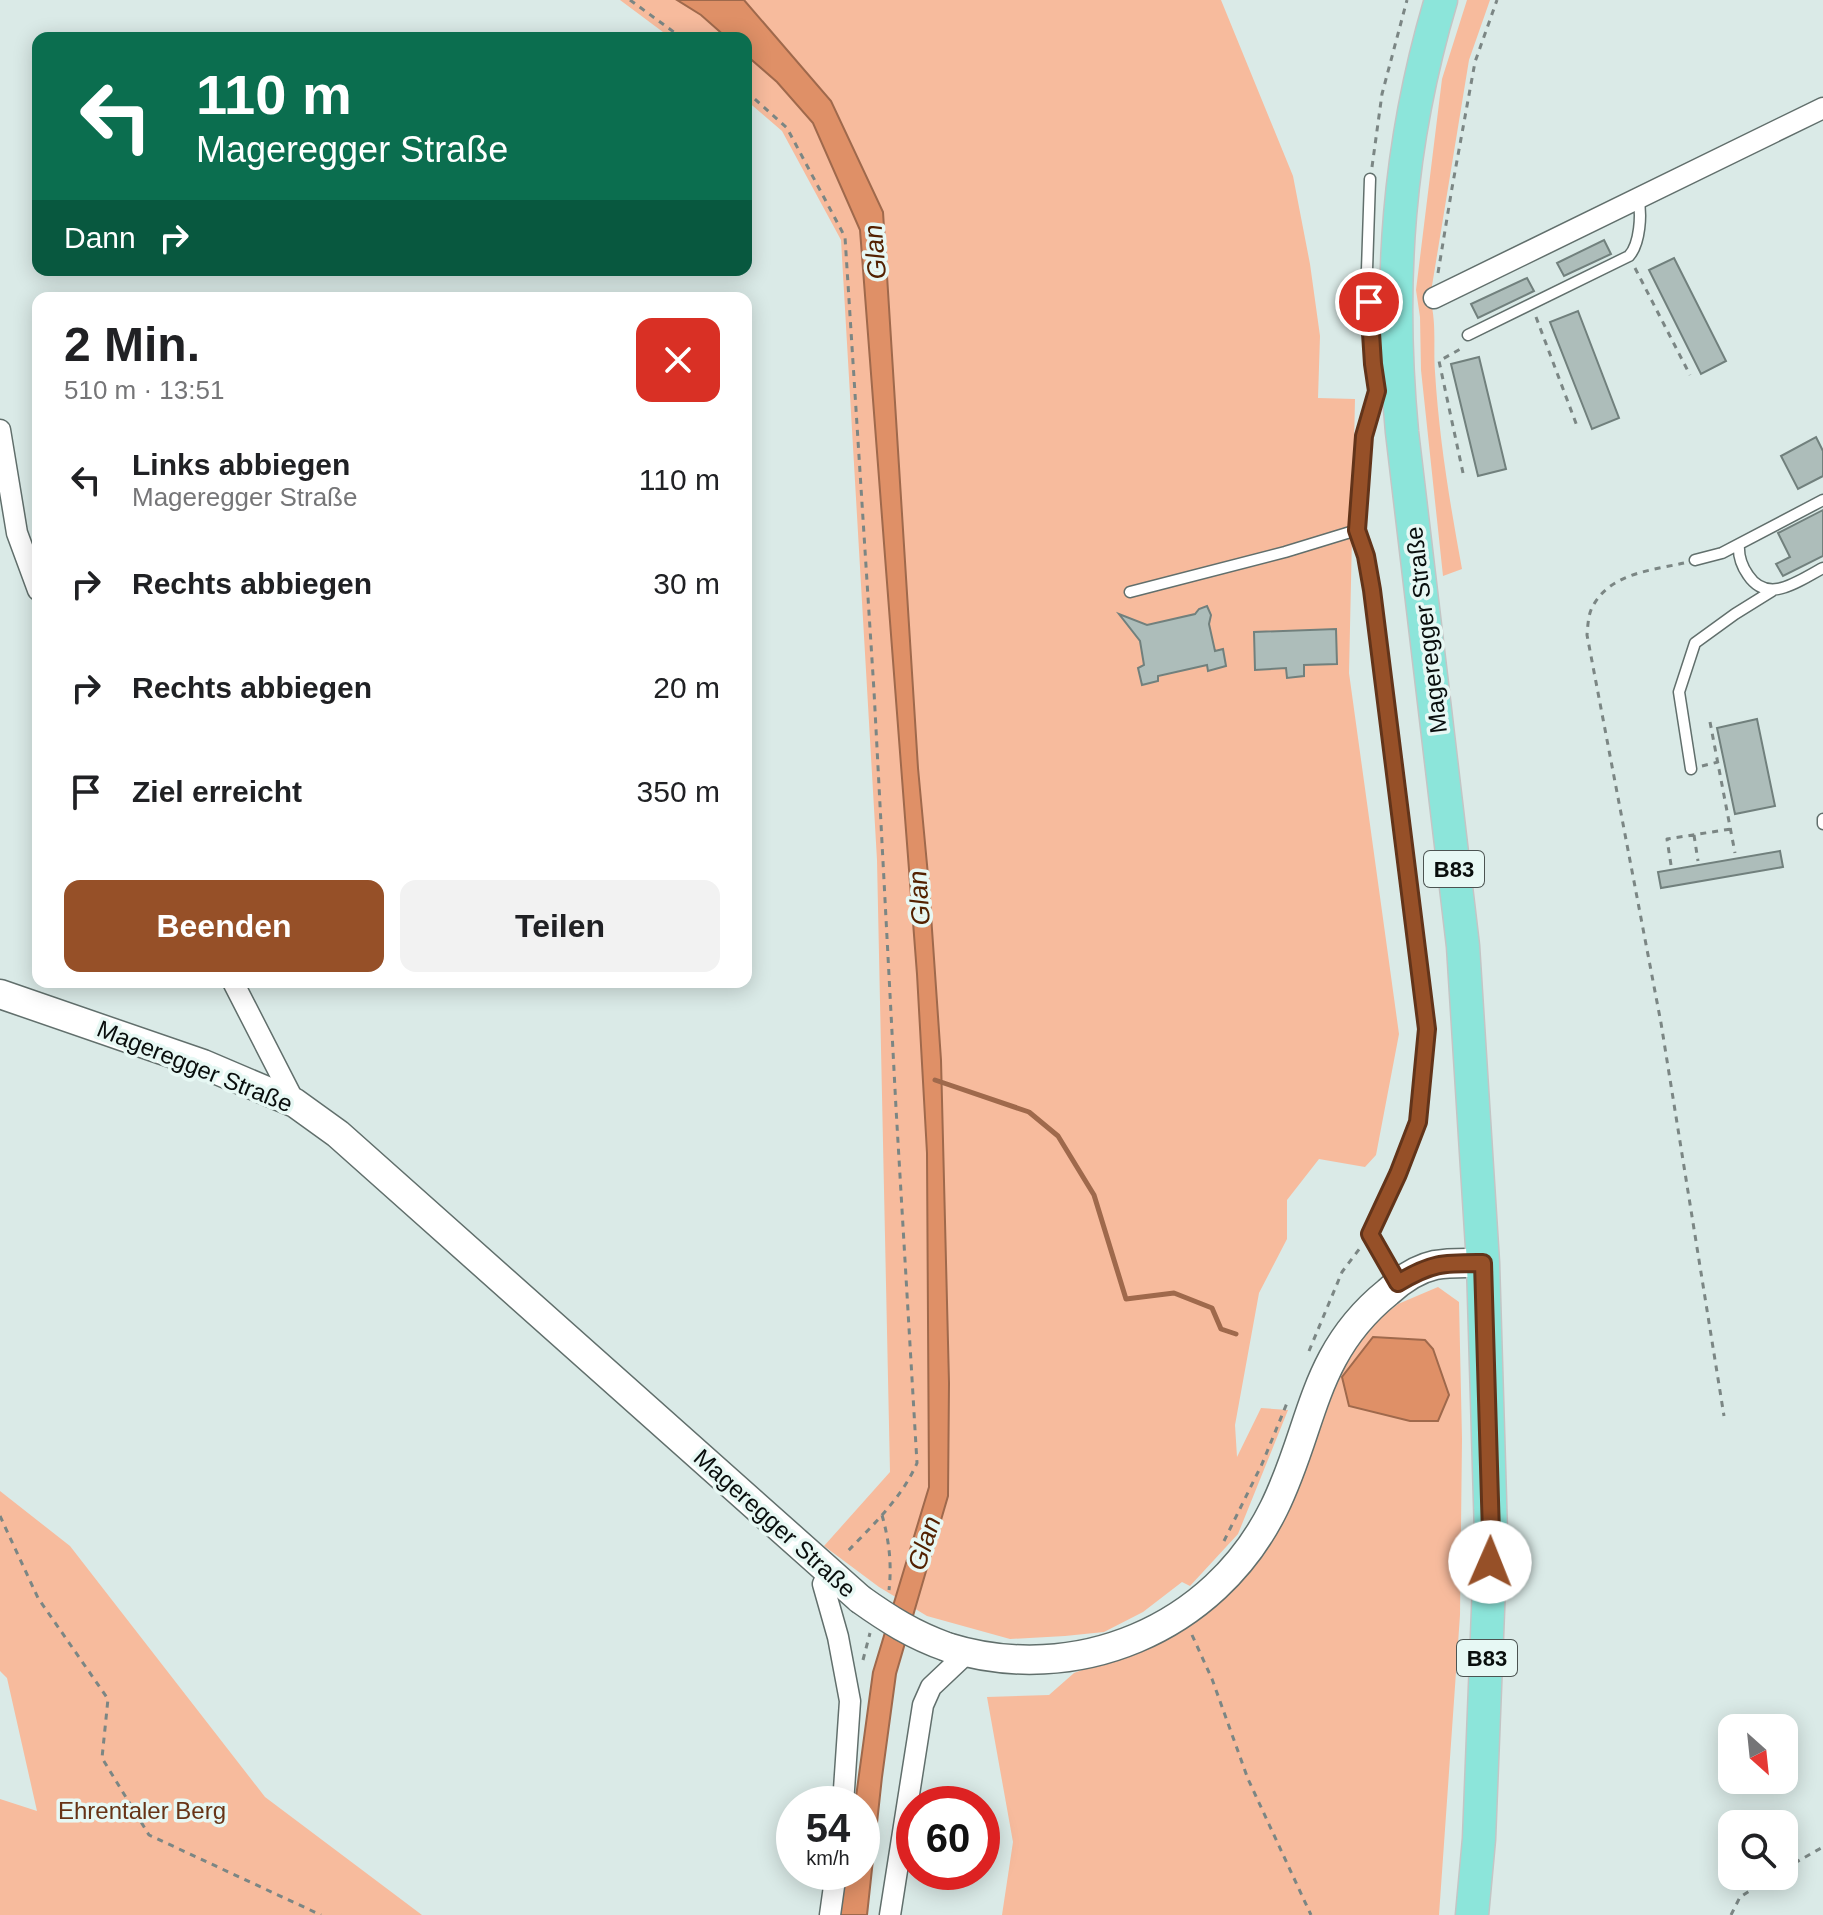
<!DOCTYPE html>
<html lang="de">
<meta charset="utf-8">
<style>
:root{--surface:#fff;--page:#f2f2f2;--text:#202124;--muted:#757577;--accent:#965028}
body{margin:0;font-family:Helvetica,sans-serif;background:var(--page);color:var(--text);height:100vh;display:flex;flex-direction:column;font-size:30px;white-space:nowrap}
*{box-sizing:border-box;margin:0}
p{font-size:26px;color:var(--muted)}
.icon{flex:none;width:44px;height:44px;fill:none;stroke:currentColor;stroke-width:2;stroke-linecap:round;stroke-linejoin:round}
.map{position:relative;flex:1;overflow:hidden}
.drawer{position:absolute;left:32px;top:292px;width:720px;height:696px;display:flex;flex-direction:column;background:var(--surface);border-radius:16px;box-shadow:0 4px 20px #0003}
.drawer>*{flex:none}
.hud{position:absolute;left:32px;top:32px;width:720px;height:244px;border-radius:16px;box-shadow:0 4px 20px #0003;background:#0b6e4f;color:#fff;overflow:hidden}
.needle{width:52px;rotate:153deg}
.controls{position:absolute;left:1718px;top:1714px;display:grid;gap:16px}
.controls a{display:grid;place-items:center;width:80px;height:80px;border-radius:16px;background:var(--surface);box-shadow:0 4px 20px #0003;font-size:40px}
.speed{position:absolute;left:776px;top:1786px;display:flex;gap:16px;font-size:40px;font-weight:700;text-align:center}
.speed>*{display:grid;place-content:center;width:104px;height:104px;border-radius:50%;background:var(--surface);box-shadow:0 4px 20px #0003;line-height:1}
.speed small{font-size:20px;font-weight:400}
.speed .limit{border:12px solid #d22;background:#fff;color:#111}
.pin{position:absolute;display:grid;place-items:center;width:68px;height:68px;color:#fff;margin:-34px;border:4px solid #fff;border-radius:50%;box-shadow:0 2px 8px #0007}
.me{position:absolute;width:88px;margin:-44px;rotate:1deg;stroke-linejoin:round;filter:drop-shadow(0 0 6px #0008)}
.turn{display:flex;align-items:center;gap:28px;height:168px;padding:0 32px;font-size:36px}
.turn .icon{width:104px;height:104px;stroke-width:2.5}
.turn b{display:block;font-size:56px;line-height:68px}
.then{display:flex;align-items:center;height:76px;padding:0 32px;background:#0003;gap:16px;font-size:30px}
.round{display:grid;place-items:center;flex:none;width:84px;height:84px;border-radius:16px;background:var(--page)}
.summary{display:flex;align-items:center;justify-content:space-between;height:136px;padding:0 32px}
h1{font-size:48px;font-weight:600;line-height:60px}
.button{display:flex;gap:16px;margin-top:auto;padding:16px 32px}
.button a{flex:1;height:92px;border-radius:16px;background:var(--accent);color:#fff;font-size:32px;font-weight:600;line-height:92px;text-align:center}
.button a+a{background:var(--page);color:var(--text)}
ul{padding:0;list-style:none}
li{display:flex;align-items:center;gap:24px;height:104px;padding:0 32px}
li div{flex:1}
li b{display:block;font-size:30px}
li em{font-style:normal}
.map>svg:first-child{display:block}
.green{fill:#f7bb9d}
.water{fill:#df9067;stroke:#9f694c;stroke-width:2}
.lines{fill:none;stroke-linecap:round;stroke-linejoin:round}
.stream{stroke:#9f694c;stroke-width:5}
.building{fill:#adbdba;stroke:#71807d;stroke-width:2}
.lane-casing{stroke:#616f6c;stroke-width:13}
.street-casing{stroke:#616f6c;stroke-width:23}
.secondary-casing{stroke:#616f6c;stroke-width:31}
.primary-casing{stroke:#c4c5c5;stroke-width:35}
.path{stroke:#7b8684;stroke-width:3;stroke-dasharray:6 6;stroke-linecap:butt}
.lane{stroke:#fff;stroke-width:10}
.street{stroke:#fff;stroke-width:20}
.secondary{stroke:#fff;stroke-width:28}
.primary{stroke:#8ce5da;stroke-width:32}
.secondary-bridge-casing{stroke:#616f6c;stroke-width:31;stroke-linecap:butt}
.secondary-bridge{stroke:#fff;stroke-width:28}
.route-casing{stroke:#62341a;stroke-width:20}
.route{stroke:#965028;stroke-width:14}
.labels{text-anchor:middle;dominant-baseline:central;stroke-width:7;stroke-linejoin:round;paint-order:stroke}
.shield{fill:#e7f8f4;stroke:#4c5452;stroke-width:2}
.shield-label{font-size:22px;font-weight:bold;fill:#090e0d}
.street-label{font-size:24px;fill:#090e0d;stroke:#e7f8f4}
.park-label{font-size:24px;fill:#673316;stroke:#e7f8f4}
.water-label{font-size:26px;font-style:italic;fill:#532101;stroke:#e7f8f4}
</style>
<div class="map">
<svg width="1823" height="1915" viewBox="0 0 1823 1915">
<rect width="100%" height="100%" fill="#daeae7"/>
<!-- green -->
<path class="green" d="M620,0h601l72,176 17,88 10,72 -2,62 37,1 -6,274 50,361 -23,121 -11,12 -46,-8 -32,41v39l-28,54 -24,132 2,32 24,-49 27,2 -50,124 -48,52 -8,-4 -39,30 -39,20 -39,4 -55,3 -83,-23 -48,-29 -55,-41 66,-74 -13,-612 -36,-620 -59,-109 -36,-31v-62h-75z
M1467,0h23l-21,60 -39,238c7,27 3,47 5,74 4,66 15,132 27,197l-19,7 -22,-206 -1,-53 -4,-27 26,-211z
M1438,1287l21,15 3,137 -2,176 -21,300h-437l11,-73 -26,-145 62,-2 25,-22 91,-34 36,-22 67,-76 82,-199 48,-38z
M0,1491l70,55 195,251 157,118h-422v-116l37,12 -30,-133 -7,-7z"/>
<!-- water -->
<path class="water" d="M677,0h67l87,101 52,111 35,556 11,118 12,174 8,323 -1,113 -52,178 -14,103 -15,138h-28l6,-43h17v-68h-7l18,-132 56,-185 -2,-334 -10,-179 -57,-744 -47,-107 -36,-41 -31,-27v-17h-19l-26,-23z
M1373,1337l52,3 8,9 16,46 -11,26h-28l-61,-15 -7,-29z"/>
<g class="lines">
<!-- stream -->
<path class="stream" d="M935,1080l94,32 29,24 36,59 32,104 48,-6 38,15 9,21 15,5"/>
</g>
<!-- building -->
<path class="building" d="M1604,240l7,14 -47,22 -7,-13z
M1674,258l52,103 -25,13 -52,-104z
M1527,278l7,13 -56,27 -7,-14z
M1578,311l41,107 -27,11 -42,-107z
M1479,357l27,112 -28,7 -27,-112z
M1816,437l7,14v25l-25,13 -17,-33z
M1823,510v46l-40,20 -7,-12 14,-7 -12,-24z
M1207,606l4,9 -2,9 6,27 8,-2 3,17 -18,5 -1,-6 -49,11v5l-16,4 -4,-17 6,-3 -4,-24 -21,-27 28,11 48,-11 4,-5z
M1336,629l1,35 -33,1v11l-17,2 -1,-10 -31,2 -1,-38z
M1757,719l18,87 -40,8 -18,-86z
M1780,851l3,16 -122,21 -3,-16z"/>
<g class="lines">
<defs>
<path id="lane" d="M1370,179l-3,91 6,94 4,27 -13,45 -7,94 9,26 6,34 55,439 -9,93 -20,52 -28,60 27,47
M1468,335l161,-79c11,-12 13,-42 9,-58
M1739,544c-1,12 2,21 9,31 20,30 50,6 75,-7
M1695,560l27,-7 101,-53
M1130,592l155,-40 72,-22
M1691,769l-12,-77 16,-49 40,-29 37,-23
M1823,819v5"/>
<path id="street" d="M1434,298l389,-190
M0,430l17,103 21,57
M233,982l62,121
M829,1571l-6,13 15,53 12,64 -7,103
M830,1915l6,-43
M890,1915l33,-210 8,-18 36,-34"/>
<path id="secondary" d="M0,994l203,70 92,39 43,31 522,465
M947,1647c128,40 267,-17 327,-139 40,-81 37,-154 114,-216 13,-12 29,-23 47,-27 15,-3 32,-2 48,-2"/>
<path id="primary" d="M1441,0c-43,144 -53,283 -39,432l61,514 20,317 8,271 -12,305 -7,76"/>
</defs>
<!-- lane casing -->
<use href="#lane" class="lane-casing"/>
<!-- street casing -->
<use href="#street" class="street-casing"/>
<!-- secondary casing -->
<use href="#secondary" class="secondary-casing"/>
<!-- primary casing -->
<use href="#primary" class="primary-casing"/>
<!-- path -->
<path class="path" d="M630,0l52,38
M746,91l41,37 58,109 29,454 22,417 21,355c-15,35 -46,64 -72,91
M1372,167l10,-73 25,-94
M1635,268l55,107
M1438,273l14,-85 23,-126 22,-62
M1536,317l41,109
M1463,473l-24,-112 25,-14
M1684,563c-31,7 -72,10 -90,41 -6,9 -6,21 -7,31l74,388 63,393
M1710,722l25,131
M1702,766l16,-4
M1694,835l4,26
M1671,865l-4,-26 64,-10
M1309,1351l33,-79 18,-24
M882,1515c7,25 10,49 7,75
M0,1516l38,82 70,101 -6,59 47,77 172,80
M1224,1541l38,-77 25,-61
M1192,1635l20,44 36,100 63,136
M863,1660l7,-27
M1784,1869l39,-22
M1731,1915l9,-18 33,-21"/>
<!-- lane -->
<use href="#lane" class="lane"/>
<!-- street -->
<use href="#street" class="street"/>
<!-- secondary -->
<use href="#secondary" class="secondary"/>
<!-- primary -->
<use href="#primary" class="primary"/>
<defs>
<path id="secondary-bridge" d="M860,1599c28,20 53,36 87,48"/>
</defs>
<!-- secondary-bridge casing -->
<use href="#secondary-bridge" class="secondary-bridge-casing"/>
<!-- secondary-bridge -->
<use href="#secondary-bridge" class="secondary-bridge"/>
</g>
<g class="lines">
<defs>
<path id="route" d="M1369,302l4,62 4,27 -13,45 -7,94 9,26 6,34 55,439 -9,93 -20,52 -28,60 28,49c35,-21 46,-20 85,-20l8,271 -1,28"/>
</defs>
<!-- route casing -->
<use href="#route" class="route-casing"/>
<!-- route -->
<use href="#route" class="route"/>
</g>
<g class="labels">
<!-- shield labels -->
<g class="shield">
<rect x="1424" y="851" width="60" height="36" rx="6"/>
<rect x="1457" y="1640" width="60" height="36" rx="6"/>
</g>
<g class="shield-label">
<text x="1454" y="869">B83</text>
<text x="1487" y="1658">B83</text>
</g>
<!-- street labels -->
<g class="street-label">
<text transform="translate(1426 630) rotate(-97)">Mageregger Straße</text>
<text transform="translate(195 1066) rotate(22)">Mageregger Straße</text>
<text transform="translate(775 1523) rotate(42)">Mageregger Straße</text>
</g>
<!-- park labels -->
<g class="park-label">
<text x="142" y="1810">Ehrentaler Berg</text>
</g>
<!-- water labels -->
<g class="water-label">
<text transform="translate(875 252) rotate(-95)">Glan</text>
<text transform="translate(919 898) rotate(-94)">Glan</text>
<text transform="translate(924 1543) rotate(-72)">Glan</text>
</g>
</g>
</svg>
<div class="controls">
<a><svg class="needle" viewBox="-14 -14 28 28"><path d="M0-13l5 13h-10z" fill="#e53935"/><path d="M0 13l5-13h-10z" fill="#757577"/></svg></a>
<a><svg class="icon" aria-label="search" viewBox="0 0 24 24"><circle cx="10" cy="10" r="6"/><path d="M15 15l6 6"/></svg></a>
</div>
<div class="speed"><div>54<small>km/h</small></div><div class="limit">60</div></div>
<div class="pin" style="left:1369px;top:302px;background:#d93025"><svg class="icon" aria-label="arrive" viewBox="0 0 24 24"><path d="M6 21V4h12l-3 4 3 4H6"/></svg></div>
<svg class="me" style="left:1490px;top:1562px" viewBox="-20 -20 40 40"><circle r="19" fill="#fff"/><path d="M0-13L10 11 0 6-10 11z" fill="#965028"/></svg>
<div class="hud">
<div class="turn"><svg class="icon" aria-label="left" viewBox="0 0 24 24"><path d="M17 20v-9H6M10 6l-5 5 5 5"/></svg><div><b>110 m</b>Mageregger Straße</div></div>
<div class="then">Dann<svg class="icon" aria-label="right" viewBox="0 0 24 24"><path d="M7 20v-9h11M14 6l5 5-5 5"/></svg></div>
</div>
<section class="drawer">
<div class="summary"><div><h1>2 Min.</h1><p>510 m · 13:51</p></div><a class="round" style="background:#d93025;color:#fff"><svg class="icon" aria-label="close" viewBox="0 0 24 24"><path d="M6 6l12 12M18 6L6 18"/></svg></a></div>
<ul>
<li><svg class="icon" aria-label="left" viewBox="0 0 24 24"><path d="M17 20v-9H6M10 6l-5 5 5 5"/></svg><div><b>Links abbiegen</b><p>Mageregger Straße</p></div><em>110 m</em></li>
<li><svg class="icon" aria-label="right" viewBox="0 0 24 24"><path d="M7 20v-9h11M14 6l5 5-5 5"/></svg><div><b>Rechts abbiegen</b></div><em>30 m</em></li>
<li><svg class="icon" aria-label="right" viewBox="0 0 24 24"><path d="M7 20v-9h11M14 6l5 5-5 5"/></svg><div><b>Rechts abbiegen</b></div><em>20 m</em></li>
<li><svg class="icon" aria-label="arrive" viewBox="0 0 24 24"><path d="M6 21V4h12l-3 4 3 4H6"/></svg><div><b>Ziel erreicht</b></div><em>350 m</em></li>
</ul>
<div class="button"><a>Beenden</a><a>Teilen</a></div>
</section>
</div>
